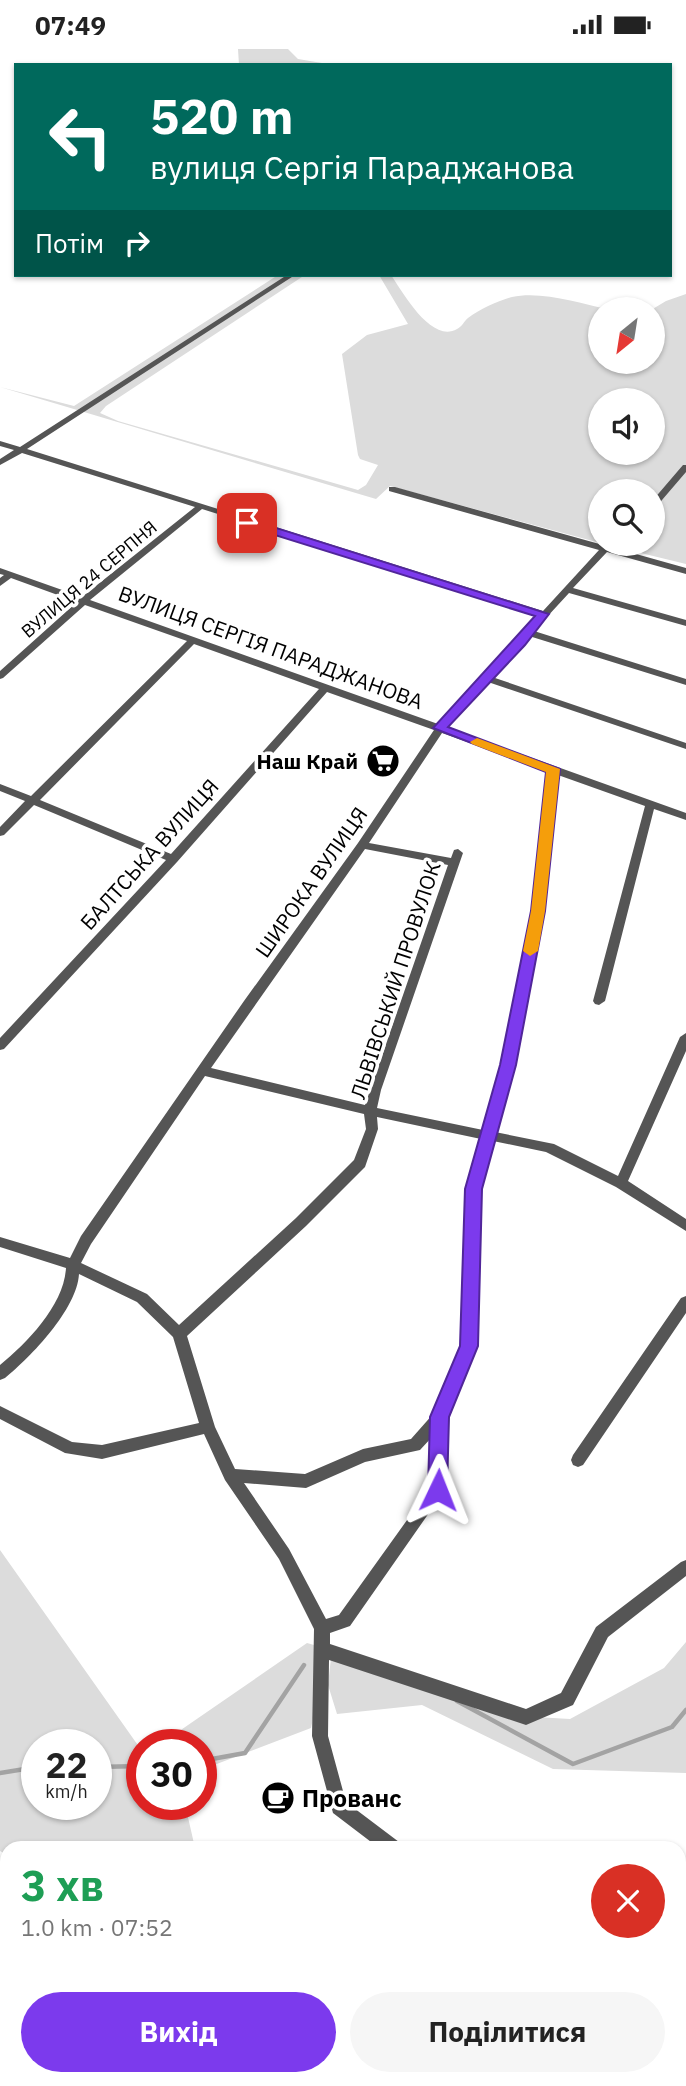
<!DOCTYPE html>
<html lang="uk">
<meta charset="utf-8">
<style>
:root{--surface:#fff;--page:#f6f6f6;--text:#222;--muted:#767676;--accent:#7c3aed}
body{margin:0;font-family:"IBM Plex Sans",sans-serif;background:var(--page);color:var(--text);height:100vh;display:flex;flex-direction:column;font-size:26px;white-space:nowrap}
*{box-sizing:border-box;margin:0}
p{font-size:23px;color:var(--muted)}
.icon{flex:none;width:38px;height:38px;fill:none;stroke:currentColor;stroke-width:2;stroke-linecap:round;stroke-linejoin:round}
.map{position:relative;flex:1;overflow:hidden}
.panel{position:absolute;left:0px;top:1792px;width:686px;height:245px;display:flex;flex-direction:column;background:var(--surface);border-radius:21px 21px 0 0;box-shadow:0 2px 5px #0004}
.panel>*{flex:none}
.top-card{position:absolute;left:14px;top:14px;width:658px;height:214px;border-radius:0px;box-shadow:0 2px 5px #0004;background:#00695c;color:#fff;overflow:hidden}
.needle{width:46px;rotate:210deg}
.fabs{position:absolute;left:588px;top:248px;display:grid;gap:14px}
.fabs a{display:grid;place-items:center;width:77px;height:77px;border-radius:50%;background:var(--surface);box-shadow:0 2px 5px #0004;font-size:35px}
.speed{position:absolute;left:21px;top:1680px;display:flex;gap:14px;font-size:35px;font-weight:700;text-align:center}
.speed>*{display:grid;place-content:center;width:91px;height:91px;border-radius:50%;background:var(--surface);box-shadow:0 2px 5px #0004;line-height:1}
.speed small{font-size:18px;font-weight:400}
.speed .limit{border:10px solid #d22;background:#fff;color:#111}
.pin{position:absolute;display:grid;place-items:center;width:60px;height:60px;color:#fff;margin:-30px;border-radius:14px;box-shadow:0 4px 10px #0006}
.me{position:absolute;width:77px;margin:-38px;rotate:2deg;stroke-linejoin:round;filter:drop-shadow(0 0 5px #0008)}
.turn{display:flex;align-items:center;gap:24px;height:147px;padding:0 21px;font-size:32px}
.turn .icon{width:91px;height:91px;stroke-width:2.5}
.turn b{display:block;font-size:49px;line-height:60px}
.then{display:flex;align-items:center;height:66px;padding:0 21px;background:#0003;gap:14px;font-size:26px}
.round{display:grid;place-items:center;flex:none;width:74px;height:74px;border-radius:37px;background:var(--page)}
.head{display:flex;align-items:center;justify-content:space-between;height:119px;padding:0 21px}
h1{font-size:42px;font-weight:700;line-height:52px;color:#1e9e55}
.action{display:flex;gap:14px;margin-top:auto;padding:14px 21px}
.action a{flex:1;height:80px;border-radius:42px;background:var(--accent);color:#fff;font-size:28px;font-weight:700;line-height:80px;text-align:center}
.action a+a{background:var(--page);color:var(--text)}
.status{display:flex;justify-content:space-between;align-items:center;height:49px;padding:0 35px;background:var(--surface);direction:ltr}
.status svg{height:19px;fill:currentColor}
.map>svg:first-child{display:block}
.green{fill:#dcdcdc;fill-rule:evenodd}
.water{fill:#a3a3a3}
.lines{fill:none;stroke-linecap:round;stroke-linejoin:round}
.stream{stroke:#a3a3a3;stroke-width:4.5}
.minor{fill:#555;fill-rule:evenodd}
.route{fill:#7c3aed;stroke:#51269a;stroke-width:2}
.slow{fill:#f59e0b}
.labels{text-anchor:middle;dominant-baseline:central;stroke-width:7;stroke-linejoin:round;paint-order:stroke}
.far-street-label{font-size:18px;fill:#000;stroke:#fff}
.street-label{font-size:21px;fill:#000;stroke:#fff}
.poi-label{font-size:21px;font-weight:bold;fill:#000;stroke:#fff;text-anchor:end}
.near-poi-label{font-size:24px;font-weight:bold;fill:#000;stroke:#fff;text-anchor:start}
</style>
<div class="status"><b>07:49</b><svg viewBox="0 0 49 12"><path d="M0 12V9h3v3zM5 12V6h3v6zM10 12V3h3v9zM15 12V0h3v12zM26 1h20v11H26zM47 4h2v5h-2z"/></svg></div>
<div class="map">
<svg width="686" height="2037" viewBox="0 0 686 2037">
<rect width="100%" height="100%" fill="#fff"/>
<!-- green -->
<path class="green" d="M238,0h50l10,10 36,6h-95z
M278,226h27l-199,131 -6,7 18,8 240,69 8,-5 12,-20 -18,-6 -2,-4 -16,-101 25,-19 41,-11 -29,-49h12c11,16 40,69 66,54 5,-2 7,-8 11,-11 12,-9 30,-17 44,-21 30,-6 68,6 97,13h-9v52h53l-2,-52 15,-9 20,-7v270l-82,-20h49v-52h-53v51l-210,-57 -14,13 -376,-112 74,19zM600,352h53v52h-53z
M0,1501l142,201v53h43l10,44h-188v7l-7,-4zM37,1696h59v59h-59z
M686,1593v131l-133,-4 -131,-64 -85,9 -9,-29 3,-27 187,58 52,3 94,-51z
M307,1594l7,2 3,54 -6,29 -110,42v-25h-42z
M149,2030h171l4,7h-171z"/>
<!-- water -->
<path class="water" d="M0,1846l7,5v179h142l4,7h-153z"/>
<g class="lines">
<!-- stream -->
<path class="stream" d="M457,1652l116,63 99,-37 14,-17
M201,1712l44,-8 59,-88
M96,1718l46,-1
M0,1724l37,-6"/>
<!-- minor -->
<path class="minor" d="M287,226h8l-268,174 516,162 56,-61 -210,-59v-4h6l208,58 10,-1 -2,3 75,21v6l-79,-22 -34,36 113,32v6l-117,-33 -35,38 152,48v6l-157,-49 -37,41 194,66v6l-198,-67 -42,45 240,86v7l-32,-11 -49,192 -6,4 -4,-1 -2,-3 52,-195 -87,-31 -14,136 -30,154 -19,67 59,12 64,32 62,-139 6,-4v18l-58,130 58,38v12l-70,-44 -70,-35 -53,-11 -13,48 -4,157 -29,71 -2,73 -95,136 -20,7v11l196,65 35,-16 35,-66 85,-65 5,-2v16l-78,61 -35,68 -47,20 -197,-65 -1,76 18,66 53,40 3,6h-23l-46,-35 -21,-77 2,-107 -35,-70 -54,-79 -21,-46 -102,25 -37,-6 -65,-34v-13l72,36 30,3 97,-22 -26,-86 -36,-35 -58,-28c-2,35 -48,83 -74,104l-5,2v-15c27,-22 64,-60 66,-97l-66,-21v-10l70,21 11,-22 163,-235 114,-158 76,-113 -107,-38 -150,170 -173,187 -4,1v-12l166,-178 -132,-55 -30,30 -4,1v-9l25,-26 -25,-10v-7l31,12 156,-155 -102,-36 -82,73 -3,1v-8l77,-69 -66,-24 -11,8v-8l4,-3 -4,-1v-6l82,29 113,-90 -173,-54 -22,12v-6l14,-9 -14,-4v-5l20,6zM202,460l336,106 -100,109 -348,-124zM194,595l125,45 -148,165 -131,-54zM442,684l106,38 -16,140 -30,154 -19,65 -106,-22 4,-18 82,-237 -5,-4 -4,1 -3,8 -82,-15zM365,800l83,16 -83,240 -154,-37zM205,1027l159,38 2,15 -12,31 -58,58 -117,107 -32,-31 -66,-31 10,-19zM377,1068l104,22 -15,50 -4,157 -28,67 -23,26 -48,10 -58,25 -70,-5 -20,-42 -28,-91 119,-110 59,-59 13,-38zM432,1388l-2,51 -91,127 -13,4 -37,-70 -45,-66 62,5 59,-26 55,-12z
M683,416h3v7l-30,35 -3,1v-8z
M686,1247v17l-103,152 -5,2 -5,-2 -2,-5 2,-5 108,-157z
M686,1875v18l-7,2v-18z
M679,2013l7,3v21l-12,-7h5z"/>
</g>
<!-- route -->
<path class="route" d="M243,471h8l298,94 -24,31 -77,82 112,42 -15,142 -29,154 -34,124 -4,157 -29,71 -2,73 -3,6 -6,3 -7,-3 -3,-6 2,-73 30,-71 5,-157 35,-124 31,-154 15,-139 -113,-44 102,-112 -292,-91z"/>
<!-- slow -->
<path class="slow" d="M477,689l83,31 -15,142 -7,40 -8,5 -7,-5 8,-40 15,-139 -74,-28 -2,-2z"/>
<!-- icons -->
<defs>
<symbol id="supermarket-disc" viewBox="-11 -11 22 22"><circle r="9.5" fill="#000" stroke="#fff"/><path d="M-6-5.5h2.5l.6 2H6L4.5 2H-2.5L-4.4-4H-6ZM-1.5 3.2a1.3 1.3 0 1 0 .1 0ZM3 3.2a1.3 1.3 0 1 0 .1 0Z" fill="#fff"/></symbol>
<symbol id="cafe-disc" viewBox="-11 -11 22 22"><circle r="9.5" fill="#000" stroke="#fff"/><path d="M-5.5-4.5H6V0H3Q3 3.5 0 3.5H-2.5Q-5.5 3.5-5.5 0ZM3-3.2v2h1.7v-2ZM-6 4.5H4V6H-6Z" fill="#fff"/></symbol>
</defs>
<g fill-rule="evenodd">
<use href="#supermarket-disc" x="364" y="693" width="38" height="38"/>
<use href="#cafe-disc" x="259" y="1730" width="38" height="38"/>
</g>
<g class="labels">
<!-- far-street labels -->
<g class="far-street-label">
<text transform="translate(89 530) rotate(-40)">ВУЛИЦЯ 24 СЕРПНЯ</text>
</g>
<!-- street labels -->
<g class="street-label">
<text transform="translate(271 598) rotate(20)">ВУЛИЦЯ СЕРГІЯ ПАРАДЖАНОВА</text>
<text transform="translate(149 805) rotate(-48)">БАЛТСЬКА ВУЛИЦЯ</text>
<text transform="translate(311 833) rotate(-55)">ШИРОКА ВУЛИЦЯ</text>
<text transform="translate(395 931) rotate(-72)">ЛЬВІВСЬКИЙ ПРОВУЛОК</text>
</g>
<!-- poi labels -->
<g class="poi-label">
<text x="358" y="712">Наш Край</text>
</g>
<!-- near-poi labels -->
<g class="near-poi-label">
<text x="302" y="1749">Прованс</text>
</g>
</g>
</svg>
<div class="fabs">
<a><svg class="needle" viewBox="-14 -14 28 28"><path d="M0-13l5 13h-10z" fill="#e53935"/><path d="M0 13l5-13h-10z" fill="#767676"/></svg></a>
<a><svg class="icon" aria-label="sound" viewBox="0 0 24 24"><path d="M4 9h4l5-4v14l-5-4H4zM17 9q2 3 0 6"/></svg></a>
<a><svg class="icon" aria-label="search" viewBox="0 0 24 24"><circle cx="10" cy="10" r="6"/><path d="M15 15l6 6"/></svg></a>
</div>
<div class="speed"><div>22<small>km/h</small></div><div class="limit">30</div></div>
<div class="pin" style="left:247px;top:474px;background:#d93025"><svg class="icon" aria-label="arrive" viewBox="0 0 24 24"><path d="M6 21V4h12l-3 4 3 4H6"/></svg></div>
<svg class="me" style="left:438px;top:1441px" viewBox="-20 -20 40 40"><path d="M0-17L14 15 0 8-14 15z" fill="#7c3aed" stroke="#fff" stroke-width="4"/></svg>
<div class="top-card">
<div class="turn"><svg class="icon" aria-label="left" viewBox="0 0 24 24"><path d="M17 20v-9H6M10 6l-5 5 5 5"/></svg><div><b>520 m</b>вулиця Сергія Параджанова</div></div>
<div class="then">Потім<svg class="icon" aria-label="right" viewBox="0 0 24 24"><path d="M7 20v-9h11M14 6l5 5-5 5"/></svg></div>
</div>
<section class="panel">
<div class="head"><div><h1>3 хв</h1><p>1.0 km · 07:52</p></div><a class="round" style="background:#d93025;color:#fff"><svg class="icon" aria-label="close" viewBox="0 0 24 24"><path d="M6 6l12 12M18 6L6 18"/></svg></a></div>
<div class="action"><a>Вихід</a><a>Поділитися</a></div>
</section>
</div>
